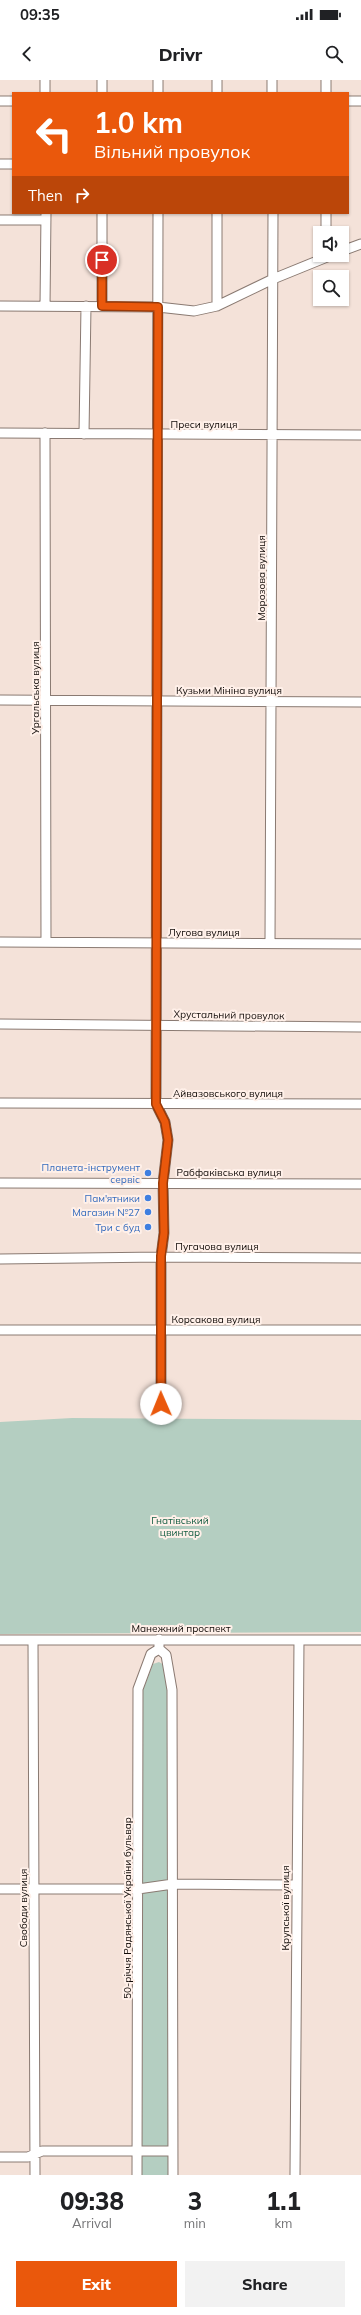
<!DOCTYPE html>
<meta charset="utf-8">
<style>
:root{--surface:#fff;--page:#f2f2f2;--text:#202124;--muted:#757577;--accent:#ea580c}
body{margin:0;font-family:Mulish,sans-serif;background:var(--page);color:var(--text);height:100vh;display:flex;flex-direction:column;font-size:15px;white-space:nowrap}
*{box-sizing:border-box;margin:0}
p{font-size:13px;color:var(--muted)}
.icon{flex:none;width:22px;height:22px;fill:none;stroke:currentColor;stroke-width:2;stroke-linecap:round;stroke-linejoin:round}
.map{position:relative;height:2095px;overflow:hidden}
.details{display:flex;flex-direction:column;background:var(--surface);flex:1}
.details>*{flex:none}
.hud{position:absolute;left:12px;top:12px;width:337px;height:122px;border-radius:0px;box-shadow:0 1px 3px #0004;background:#ea580c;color:#fff;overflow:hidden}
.controls{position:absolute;left:313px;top:146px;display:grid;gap:8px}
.controls a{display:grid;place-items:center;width:36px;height:36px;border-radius:0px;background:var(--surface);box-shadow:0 1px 3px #0004;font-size:20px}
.pin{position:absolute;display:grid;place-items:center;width:34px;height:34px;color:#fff;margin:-17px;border:2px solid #fff;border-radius:50%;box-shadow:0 1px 4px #0007}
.me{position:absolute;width:44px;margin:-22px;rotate:359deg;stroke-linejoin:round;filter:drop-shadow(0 0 3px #0008)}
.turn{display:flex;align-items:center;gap:14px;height:84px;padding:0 16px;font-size:18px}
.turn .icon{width:52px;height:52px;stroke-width:2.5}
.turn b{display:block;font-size:28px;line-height:34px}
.then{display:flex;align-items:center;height:38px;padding:0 16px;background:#0003;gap:8px;font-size:15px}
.eta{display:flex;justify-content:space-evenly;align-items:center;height:68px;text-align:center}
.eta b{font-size:24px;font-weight:800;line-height:28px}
.action{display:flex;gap:8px;margin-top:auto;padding:8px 16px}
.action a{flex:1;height:46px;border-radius:0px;background:var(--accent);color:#fff;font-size:16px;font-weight:800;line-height:46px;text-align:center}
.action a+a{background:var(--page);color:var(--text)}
.status{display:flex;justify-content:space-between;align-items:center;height:28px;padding:0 20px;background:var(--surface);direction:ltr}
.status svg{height:11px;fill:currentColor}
header{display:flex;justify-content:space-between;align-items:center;height:52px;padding:0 16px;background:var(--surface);font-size:18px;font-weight:800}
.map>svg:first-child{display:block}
.green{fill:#b4cec1}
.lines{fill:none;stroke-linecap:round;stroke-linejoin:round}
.minor-casing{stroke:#8a7a72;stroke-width:11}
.minor{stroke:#fff;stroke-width:9}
.route-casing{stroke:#983908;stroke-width:10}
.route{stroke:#ea580c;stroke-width:7}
.shop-dot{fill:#3f7fe0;stroke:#fff0e9;stroke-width:1.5}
.labels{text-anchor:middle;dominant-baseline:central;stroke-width:4;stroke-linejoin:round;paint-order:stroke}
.street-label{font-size:10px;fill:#110b08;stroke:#fff0e9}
.shop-label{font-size:10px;fill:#366cbe;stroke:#fff0e9;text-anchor:end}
.park-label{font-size:10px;fill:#145d42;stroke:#fff0e9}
</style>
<div class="status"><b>09:35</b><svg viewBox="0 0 49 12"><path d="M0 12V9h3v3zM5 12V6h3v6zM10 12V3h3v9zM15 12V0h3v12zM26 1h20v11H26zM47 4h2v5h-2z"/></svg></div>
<header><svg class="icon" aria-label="back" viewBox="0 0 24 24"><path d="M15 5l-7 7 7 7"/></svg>Drivr<svg class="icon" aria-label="search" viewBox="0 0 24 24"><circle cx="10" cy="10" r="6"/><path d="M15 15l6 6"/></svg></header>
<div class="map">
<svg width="361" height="2095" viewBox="0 0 361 2095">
<rect width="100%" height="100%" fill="#f4e2d9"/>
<!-- green -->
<path class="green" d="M72,1338l289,2v212l-361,2v-212z
M159,1582l5,3 6,26v484h-28l1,-485 10,-26z"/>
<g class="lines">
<defs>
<path id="minor" d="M45,0v13
M102,0v13
M158,0v13
M217,0v13
M272,0v13
M326,13v-13
M0,21h13
M348,21h13
M0,84h13
M102,133v93
M158,133l-2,891 9,18 3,18 -5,43 1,50 -3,24v147
M217,133v93
M0,140h46
M326,153v-20
M342,171l19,-7
M0,226l158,1 36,4 23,-5 56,-27 59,-24
M45,226l1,-93
M0,353l361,2
M45,353l1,509
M84,354l2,-128
M0,620l361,2
M0,862l361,2
M270,863l3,-730
M0,944l361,3
M0,1023l361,1
M0,1103l361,1
M0,1179l161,-2 200,1
M0,1250h361
M0,1560h361
M33,1560l2,535
M159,1569l7,6 6,35 1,485
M0,1809h138l35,-5 123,1
M0,2077h28l14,-6h131
M137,2095l1,-486 13,-35 8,-5v-10
M295,2095l4,-535"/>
</defs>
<!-- minor casing -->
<use href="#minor" class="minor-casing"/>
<!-- minor -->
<use href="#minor" class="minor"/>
</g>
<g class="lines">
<defs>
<path id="route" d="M102,180v46l56,1 -2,797 9,18 3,18 -5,43 1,50 -3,23v148"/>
</defs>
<!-- route casing -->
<use href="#route" class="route-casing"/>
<!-- route -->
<use href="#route" class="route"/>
</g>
<!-- markers -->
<g class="shop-dot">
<circle cx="148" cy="1093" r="4"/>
<circle cx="148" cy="1118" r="4"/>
<circle cx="148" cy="1132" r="4"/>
<circle cx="148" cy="1147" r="4"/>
</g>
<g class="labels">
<!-- street labels -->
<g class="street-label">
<text x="204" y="344">Преси вулиця</text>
<text transform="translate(261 498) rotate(-90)">Морозова вулиця</text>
<text transform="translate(35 608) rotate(-90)">Ургальська вулиця</text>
<text x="229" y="610">Кузьми Мініна вулиця</text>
<text x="204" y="852">Лугова вулиця</text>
<text transform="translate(229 935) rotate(1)">Хрустальний провулок</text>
<text x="228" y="1013">Айвазовського вулиця</text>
<text x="229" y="1092">Рабфаківська вулиця</text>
<text x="217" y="1166">Пугачова вулиця</text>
<text x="216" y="1239">Корсакова вулиця</text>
<text x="181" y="1548">Манежний проспект</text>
<text transform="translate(23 1828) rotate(-90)">Свободи вулиця</text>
<text transform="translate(127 1828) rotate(-90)">50-річчя Радянської України бульвар</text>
<text transform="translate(285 1828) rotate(-90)">Крупської вулиця</text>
</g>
<!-- shop labels -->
<g class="shop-label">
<text x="140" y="1087">Планета-інструмент<tspan x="140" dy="12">сервіс</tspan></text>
<text x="140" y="1118">Пам'ятники</text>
<text x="140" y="1132">Магазин №27</text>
<text x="140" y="1147">Три с буд</text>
</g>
<!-- park labels -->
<g class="park-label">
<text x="180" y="1440">Гнатівський<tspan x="180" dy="12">цвинтар</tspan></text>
</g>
</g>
</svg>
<div class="controls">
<a><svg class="icon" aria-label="sound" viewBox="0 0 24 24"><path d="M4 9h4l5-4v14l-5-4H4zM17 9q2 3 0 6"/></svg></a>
<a><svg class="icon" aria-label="search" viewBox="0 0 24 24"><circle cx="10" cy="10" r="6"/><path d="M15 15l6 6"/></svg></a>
</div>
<div class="pin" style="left:102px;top:180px;background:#d93025"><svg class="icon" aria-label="arrive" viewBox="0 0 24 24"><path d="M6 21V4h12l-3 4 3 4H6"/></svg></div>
<svg class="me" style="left:161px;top:1324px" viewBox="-20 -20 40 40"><circle r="19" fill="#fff"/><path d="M0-13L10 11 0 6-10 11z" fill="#ea580c"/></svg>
<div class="hud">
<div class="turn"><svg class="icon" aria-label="left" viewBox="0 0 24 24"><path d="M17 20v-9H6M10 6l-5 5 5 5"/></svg><div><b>1.0 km</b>Вільний провулок</div></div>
<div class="then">Then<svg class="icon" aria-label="right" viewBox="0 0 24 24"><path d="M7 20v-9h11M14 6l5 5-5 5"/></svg></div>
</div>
</div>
<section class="details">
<div class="eta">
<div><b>09:38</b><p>Arrival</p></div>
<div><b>3</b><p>min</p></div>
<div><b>1.1</b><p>km</p></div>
</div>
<div class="action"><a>Exit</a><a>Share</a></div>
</section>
